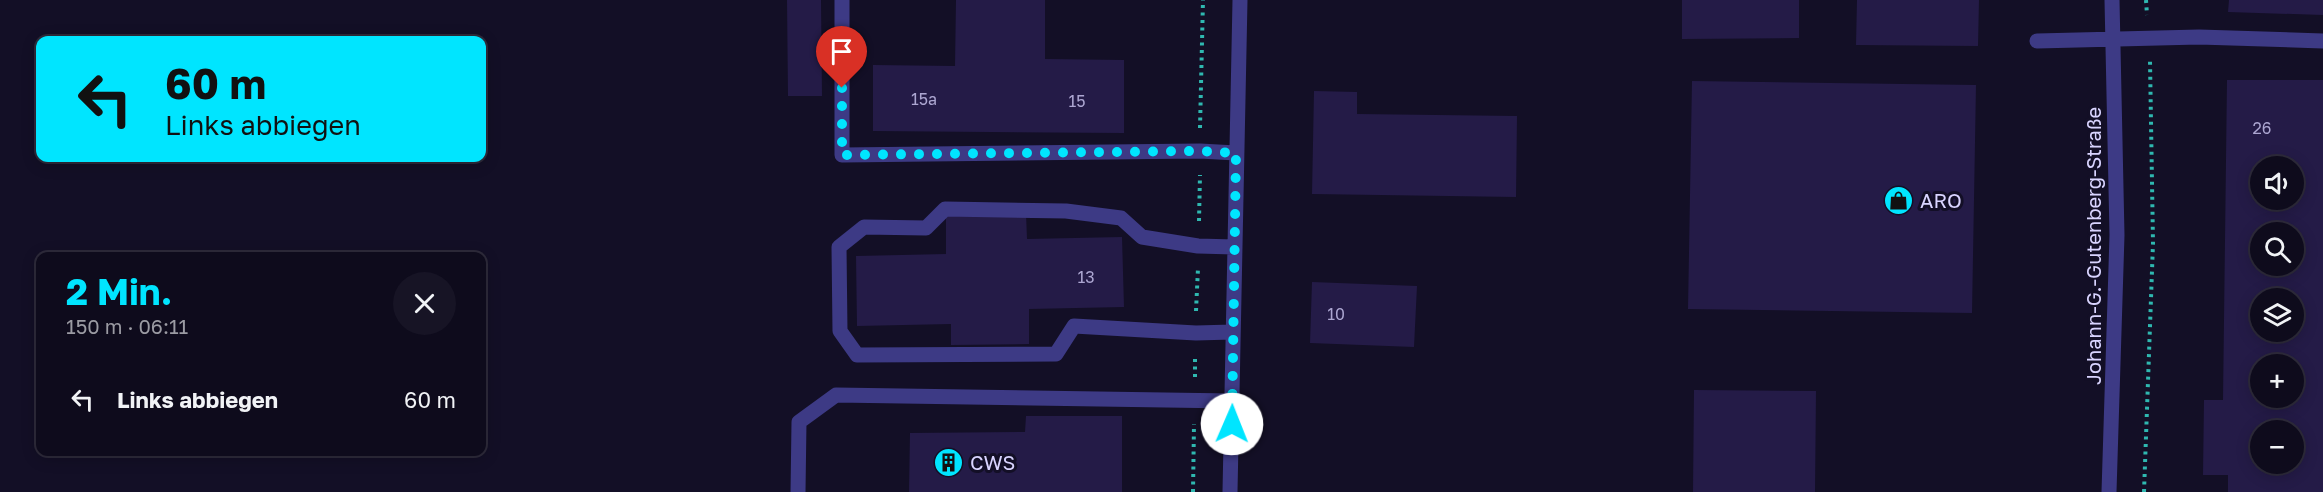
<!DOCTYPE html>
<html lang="de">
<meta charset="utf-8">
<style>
:root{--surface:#0e0b1c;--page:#171425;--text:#f1f3f6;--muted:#9b9ba3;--line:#2e2b3b;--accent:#00e5ff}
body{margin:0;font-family:"Golos Text",sans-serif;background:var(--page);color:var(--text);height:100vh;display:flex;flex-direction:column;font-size:22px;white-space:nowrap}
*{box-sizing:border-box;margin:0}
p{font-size:20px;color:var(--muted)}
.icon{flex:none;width:33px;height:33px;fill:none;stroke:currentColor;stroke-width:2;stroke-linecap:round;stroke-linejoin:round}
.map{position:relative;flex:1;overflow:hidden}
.details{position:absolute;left:36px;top:252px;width:450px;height:204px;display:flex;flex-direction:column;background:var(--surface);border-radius:12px;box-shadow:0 3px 15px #0003,0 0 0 2px var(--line)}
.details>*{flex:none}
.guide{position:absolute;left:36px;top:36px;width:450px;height:126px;border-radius:12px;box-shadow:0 3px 15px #0003,0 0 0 2px var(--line);background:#00e5ff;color:#111;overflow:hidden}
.buttons{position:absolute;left:2250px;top:156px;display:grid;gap:12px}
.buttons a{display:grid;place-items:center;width:54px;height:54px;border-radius:50%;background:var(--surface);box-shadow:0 3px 15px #0003,0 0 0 2px var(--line);font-size:30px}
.pin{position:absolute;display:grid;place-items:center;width:51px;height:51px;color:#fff;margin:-62px -26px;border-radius:50% 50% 50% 0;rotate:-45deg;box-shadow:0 0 6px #0007}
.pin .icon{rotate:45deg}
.me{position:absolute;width:66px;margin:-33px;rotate:1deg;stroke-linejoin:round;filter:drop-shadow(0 0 4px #0008)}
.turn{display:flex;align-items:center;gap:21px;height:126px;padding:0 30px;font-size:27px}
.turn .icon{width:78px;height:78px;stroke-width:2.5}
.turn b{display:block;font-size:42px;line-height:51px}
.round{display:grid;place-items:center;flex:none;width:63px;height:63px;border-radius:32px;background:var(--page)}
.headline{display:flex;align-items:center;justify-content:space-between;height:102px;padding:0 30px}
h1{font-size:36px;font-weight:700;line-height:45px;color:var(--accent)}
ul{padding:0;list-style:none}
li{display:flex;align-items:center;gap:18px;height:90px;padding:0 30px}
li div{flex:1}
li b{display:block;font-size:22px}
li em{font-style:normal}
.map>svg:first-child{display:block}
.building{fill:#241b47;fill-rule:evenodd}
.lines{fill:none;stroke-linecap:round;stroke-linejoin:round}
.path{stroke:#2fb8b0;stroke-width:4;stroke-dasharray:3 4.5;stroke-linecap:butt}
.minor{stroke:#3d3a85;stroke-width:15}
.route{stroke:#00e5ff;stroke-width:10;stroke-dasharray:0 18}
.labels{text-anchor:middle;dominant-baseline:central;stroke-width:6;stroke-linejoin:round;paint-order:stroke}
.number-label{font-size:16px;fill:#aca6d1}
.poi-label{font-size:20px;fill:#d9d4ff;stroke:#130f26;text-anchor:start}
.street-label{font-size:20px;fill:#d9d4ff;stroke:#130f26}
</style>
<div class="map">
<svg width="2323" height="492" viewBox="0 0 2323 492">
<rect width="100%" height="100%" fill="#130f26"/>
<!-- building -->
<path class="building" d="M787,0h34l1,96h-34z
M956,0h89v59l79,1v73l-251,-2v-66l82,1z
M1682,0h117v38l-117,1z
M1857,0h122l-1,46 -122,-1z
M2229,0h94v15l-95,-3z
M2227,80h96v412h-95v-17h-25l1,-75h19zM2260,166h34v34h-34zM2260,232h34v34h-34zM2260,298h34v34h-34zM2260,364h34v34h-34zM2260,430h34v34h-34z
M1692,81l284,4 -4,228 -284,-4z
M1314,91l43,1v22l160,2 -1,81 -204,-3z
M1026,213l1,26 95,-2 2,70 -95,2v35l-78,1v-21l-94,2 -1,-70 90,-2v-39z
M1312,282l105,4 -3,61 -104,-4z
M1694,390l122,1 -1,101h-122z
M1026,416h96v76h-213l1,-59 115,-1z"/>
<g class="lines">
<!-- path -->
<path class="path" d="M2146,0l1,15
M1200,128l3,-128
M1199,221l1,-46
M1196,311l2,-43
M1195,377v-22
M1193,492l1,-68
M2144,492l9,-249 -3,-182"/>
<!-- minor -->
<path class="minor" d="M842,0v155l358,-4 36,2
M2037,41l162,-4 124,4
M1232,332l-36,1 -122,-7 -18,28 -199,1 -17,-24 -1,-84 25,-20 62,1 19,-19 121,2 55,7 21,19 56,9 36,1
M798,492l1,-70 37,-27 396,6
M1230,492l10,-492
M2109,492l8,-257 -5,-235"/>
</g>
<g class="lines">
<!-- route -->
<path class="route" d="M842,88v67l358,-4 36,2 -4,271"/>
</g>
<!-- icons -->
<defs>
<symbol id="shop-disc" viewBox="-11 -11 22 22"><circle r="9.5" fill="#00e5ff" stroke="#130f26"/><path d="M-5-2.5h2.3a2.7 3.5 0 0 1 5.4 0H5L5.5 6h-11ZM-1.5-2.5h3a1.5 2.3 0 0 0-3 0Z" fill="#111"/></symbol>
<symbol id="building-disc" viewBox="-11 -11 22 22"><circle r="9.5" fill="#00e5ff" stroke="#130f26"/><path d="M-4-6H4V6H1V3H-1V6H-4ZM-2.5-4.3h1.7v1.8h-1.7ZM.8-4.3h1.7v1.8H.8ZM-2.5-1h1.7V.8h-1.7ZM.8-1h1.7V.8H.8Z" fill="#111"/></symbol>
</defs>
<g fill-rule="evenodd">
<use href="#shop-disc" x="1882" y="184" width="33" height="33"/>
<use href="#building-disc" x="932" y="446" width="33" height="33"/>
</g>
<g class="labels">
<!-- number labels -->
<g class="number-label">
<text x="924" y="99">15a</text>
<text x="1077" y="101">15</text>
<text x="2262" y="128">26</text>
<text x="1086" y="277">13</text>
<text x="1336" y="314">10</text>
</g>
<!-- poi labels -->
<g class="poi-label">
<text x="1920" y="200">ARO</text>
<text x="970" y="462">CWS</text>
</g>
<!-- street labels -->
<g class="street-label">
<text transform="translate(2093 246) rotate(-90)">Johann-G.-Gutenberg-Straße</text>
</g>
</g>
</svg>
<div class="buttons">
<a><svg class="icon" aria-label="sound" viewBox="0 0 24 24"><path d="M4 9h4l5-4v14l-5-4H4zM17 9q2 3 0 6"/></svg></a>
<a><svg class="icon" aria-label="search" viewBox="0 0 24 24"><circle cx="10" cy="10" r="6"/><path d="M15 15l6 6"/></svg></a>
<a><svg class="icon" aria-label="layers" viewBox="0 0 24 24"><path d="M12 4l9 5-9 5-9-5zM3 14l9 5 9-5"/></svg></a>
<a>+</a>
<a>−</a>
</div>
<div class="pin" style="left:842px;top:88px;background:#d93025"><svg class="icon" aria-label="arrive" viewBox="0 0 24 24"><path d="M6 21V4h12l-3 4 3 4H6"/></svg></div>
<svg class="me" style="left:1232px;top:424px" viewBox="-20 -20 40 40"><circle r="19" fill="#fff"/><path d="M0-13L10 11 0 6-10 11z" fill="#00e5ff"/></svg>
<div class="guide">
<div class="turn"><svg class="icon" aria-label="left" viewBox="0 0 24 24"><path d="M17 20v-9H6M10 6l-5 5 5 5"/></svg><div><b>60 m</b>Links abbiegen</div></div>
</div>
<section class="details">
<div class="headline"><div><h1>2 Min.</h1><p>150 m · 06:11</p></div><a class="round"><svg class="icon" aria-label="close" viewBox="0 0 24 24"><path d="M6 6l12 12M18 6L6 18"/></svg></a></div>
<ul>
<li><svg class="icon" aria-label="left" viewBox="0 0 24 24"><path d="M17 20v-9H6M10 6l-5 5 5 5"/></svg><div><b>Links abbiegen</b></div><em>60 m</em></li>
</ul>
</section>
</div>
